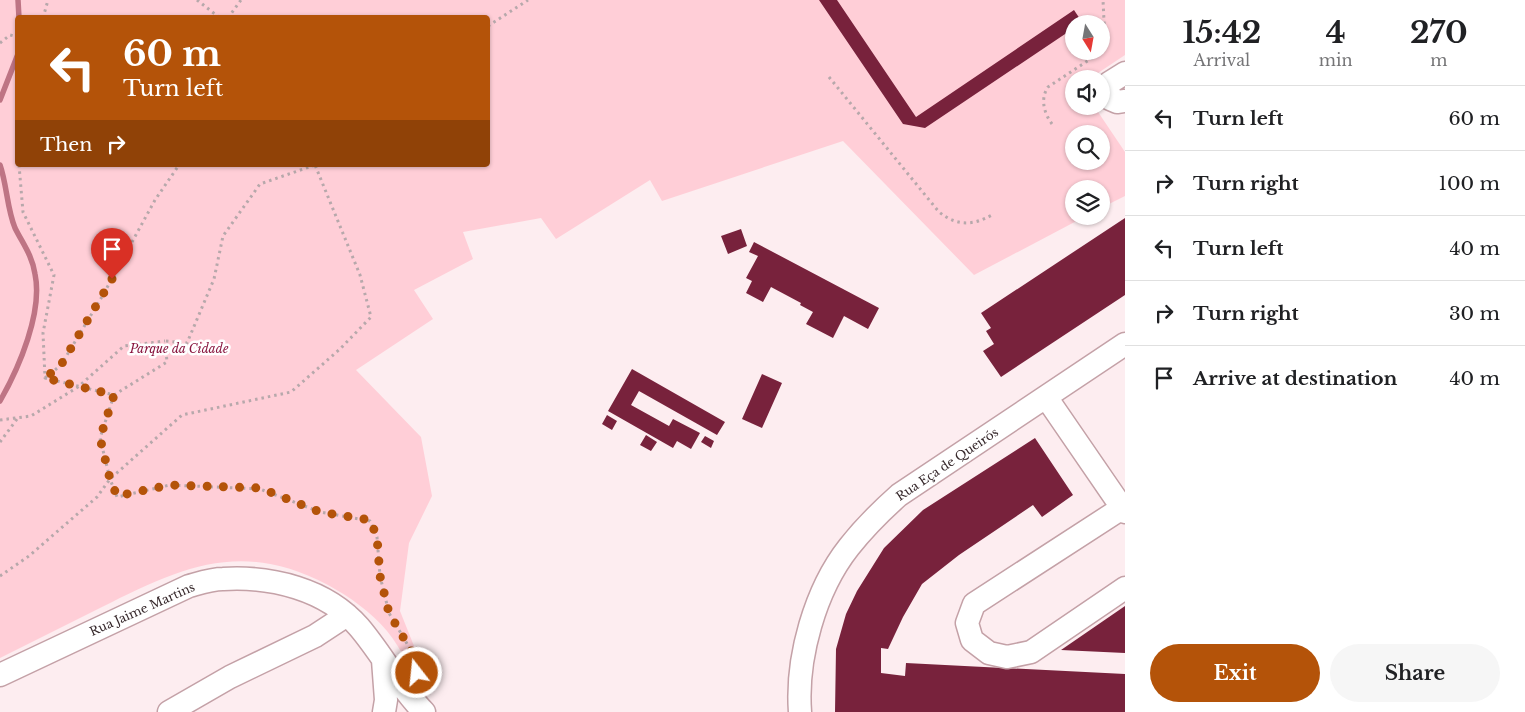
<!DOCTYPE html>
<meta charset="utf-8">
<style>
:root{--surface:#fff;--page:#f6f6f6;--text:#202124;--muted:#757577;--line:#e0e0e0;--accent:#b45309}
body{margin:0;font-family:"Libre Baskerville",serif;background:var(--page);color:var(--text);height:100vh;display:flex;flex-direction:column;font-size:19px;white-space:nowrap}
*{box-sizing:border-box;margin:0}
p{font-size:16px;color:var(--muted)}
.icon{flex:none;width:28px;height:28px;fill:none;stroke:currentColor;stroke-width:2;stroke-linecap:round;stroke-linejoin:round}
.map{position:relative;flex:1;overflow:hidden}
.details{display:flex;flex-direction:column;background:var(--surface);width:400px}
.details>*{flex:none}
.top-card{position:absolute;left:15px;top:15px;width:475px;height:152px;border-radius:5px;box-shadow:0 1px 4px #0004;background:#b45309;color:#fff;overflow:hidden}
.needle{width:32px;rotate:169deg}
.tools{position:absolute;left:1065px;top:15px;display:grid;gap:10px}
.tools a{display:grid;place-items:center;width:45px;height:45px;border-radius:50%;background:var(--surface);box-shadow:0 1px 4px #0004;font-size:25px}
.pin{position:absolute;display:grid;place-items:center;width:42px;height:42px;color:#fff;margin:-51px -21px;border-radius:50% 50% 50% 0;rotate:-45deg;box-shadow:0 0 5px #0007}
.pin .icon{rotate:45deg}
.me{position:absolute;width:55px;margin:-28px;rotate:344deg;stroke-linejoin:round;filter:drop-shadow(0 0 4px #0008)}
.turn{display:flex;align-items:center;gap:18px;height:105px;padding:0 25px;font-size:22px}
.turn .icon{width:65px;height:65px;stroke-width:2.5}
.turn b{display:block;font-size:35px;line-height:42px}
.then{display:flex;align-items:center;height:48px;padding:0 25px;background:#0003;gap:10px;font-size:19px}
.eta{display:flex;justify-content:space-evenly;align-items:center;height:85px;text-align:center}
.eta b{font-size:30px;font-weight:800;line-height:35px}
.cta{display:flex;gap:10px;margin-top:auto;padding:10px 25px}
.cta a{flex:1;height:58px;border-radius:30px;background:var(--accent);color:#fff;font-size:20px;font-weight:800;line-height:58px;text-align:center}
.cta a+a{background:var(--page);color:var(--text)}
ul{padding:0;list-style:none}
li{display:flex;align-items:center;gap:15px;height:65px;padding:0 25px;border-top:1px solid var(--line)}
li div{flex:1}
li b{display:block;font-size:19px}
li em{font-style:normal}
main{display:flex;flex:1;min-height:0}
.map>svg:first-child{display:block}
.green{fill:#ffced7;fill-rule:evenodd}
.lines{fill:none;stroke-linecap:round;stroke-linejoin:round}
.stream{stroke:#be7484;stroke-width:5.5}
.building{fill:#78223c}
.minor-casing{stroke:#c4a1a7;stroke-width:25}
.path{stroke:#b7a8ab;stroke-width:3;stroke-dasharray:2.5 4;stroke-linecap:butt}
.minor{stroke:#fff;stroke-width:22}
.route{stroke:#b45309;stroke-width:9;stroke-dasharray:0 16.2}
.labels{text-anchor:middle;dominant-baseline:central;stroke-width:5;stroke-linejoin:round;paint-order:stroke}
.park-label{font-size:12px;font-style:italic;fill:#88143e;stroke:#fff}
.street-label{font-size:12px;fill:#36282b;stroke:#fff}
</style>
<main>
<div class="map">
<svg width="1125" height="712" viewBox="0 0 1125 712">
<rect width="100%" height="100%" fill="#fdedf0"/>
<!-- green -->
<path class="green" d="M0,0h1125v55l-36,24h-15v27h20l31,46v44l-24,12v-19h-27v27h12l-112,59 -131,-134 -181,60 -12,-21 -94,59 -15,-21 -78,14 10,27 -59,31 19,29 -77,51 65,67 11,59 -23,47 -9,68 32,80 -8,7c-11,-22 -21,-48 -37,-67 -16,-19 -37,-34 -59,-46 -86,-46 -147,-18 -226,22 -34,17 -68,34 -102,51zM18,18h470v147h-470zM1074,24h27v27h-27zM1074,134h27v27h-27z"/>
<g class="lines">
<!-- stream -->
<path class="stream" d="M18,0l1,18
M0,100l18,-46
M0,165c7,20 7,44 15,63 8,16 17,27 20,46 8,38 -16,94 -35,127"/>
</g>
<!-- building -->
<path class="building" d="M819,0h18l79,117 158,-107 8,12 -8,2v4l-149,100 -22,-4z
M1125,218v77l-124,82 -18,-26 11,-7 -8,-13 5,-3 -10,-15z
M741,229l6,17 -19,8 -7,-18z
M754,242l125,66 -11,21 -24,-13 -11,22 -27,-14 7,-12 -13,-7 1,-2 -30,-16 -8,15 -17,-9 6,-12 -6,-3 12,-22 -9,-4z
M632,369l93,53 -8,13 -78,-44 -8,14 38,21 4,-7 27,14 -9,16 -14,-8 -4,7 -65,-37z
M762,374l20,9 -20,45 -20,-9z
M607,415l10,6 -5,9 -10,-6z
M646,435l11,7 -6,9 -11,-6z
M705,436l9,5 -3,7 -10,-6z
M1035,438l38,57 -31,22 -9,-12 -74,50 -37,29 -19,33 -15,32 -7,-1v25l24,3 1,-13 219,11v38h-290l1,-63 10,-35 11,-23 27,-43 39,-38z
M1125,606v47l-64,-3z"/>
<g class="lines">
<defs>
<path id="minor" d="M1125,73l-16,10 -1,6 2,10 7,3 8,-1
M1046,397l79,115
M1122,508l-148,96 -7,19 5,17 17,13 18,4 24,-5 94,-64
M383,660l3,40 -2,12
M0,675l189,-89c11,-3 23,-7 34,-7 48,-3 103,10 136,48 23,27 40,60 65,85
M169,712l61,-35 85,-41 32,-21
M800,712c-4,-54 15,-122 49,-165 15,-19 32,-36 50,-52l226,-151"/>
</defs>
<!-- minor casing -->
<use href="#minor" class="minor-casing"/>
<!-- path -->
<path class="path" d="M197,0l23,18
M43,18l5,-18
M228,18l13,-18
M488,26l40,-26
M0,43l10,-8 8,2
M1101,49l4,-7 -2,-42
M829,77l110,135c18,14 33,14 53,3
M18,96v50
M1052,124c-8,-11 -12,-25 -4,-37l50,-33 2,-3
M19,165l4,47 31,63 -11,58 2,45 69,17 53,-33 -2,-21 22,2 27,-64 9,-43 37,-52 55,-19
M45,378l16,-13 42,-70 52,-95 24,-35
M114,395l-14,43 10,41 7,18 53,-12 90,4 60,23 50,9 7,16 3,39 9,37 27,46 1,12
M0,420l31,-4 47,-29 46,-41 41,-5
M0,442l17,-23
M0,576l29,-20 68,-59 13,-18 72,-64 109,-23 49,-43 31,-32 -11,-42 -45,-110"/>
<!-- minor -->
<use href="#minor" class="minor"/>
</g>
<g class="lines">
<!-- route -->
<path class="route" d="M112,279l-51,86 -16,13 69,17 -14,43 10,41 7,17 53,-11 90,3 60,24 50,8 7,17 3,39 9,37 27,46 1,14"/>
</g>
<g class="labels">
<!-- park labels -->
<g class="park-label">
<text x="179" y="348">Parque da Cidade</text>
</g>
<!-- street labels -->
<g class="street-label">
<text transform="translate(947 464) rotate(-34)">Rua Eça de Queirós</text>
<text transform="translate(142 609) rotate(-24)">Rua Jaime Martins</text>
</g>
</g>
</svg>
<div class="tools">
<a><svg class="needle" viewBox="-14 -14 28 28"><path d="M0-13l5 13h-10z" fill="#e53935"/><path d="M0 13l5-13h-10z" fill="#757577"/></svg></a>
<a><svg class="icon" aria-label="sound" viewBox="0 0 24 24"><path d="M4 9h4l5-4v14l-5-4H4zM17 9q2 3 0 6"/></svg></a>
<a><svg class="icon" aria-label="search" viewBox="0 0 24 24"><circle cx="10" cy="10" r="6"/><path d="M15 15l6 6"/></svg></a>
<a><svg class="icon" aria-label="layers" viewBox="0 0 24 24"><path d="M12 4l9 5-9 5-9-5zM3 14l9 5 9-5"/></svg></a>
</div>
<div class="pin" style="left:112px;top:279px;background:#d93025"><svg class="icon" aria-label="arrive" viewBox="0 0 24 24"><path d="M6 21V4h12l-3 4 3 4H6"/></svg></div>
<svg class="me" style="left:417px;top:673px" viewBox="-20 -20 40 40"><circle r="17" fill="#b45309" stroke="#fff" stroke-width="3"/><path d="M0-11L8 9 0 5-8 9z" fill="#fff"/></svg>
<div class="top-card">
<div class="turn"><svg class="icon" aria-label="left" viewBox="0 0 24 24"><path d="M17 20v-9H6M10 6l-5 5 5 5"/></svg><div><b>60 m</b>Turn left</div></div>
<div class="then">Then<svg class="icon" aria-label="right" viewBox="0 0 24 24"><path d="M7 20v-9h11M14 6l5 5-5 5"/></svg></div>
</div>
</div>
<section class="details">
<div class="eta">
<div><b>15:42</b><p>Arrival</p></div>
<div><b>4</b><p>min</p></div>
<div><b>270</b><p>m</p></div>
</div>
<ul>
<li><svg class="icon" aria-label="left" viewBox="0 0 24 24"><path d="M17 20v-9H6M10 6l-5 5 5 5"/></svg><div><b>Turn left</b></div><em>60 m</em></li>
<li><svg class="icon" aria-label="right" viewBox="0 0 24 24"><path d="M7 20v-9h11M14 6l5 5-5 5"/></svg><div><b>Turn right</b></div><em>100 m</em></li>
<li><svg class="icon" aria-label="left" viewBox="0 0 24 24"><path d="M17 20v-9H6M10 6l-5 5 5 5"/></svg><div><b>Turn left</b></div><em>40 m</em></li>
<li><svg class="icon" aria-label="right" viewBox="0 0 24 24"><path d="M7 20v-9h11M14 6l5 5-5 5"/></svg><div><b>Turn right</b></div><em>30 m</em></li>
<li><svg class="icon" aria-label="arrive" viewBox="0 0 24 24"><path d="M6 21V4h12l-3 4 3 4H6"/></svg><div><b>Arrive at destination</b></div><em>40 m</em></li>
</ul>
<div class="cta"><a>Exit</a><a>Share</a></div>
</section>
</main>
